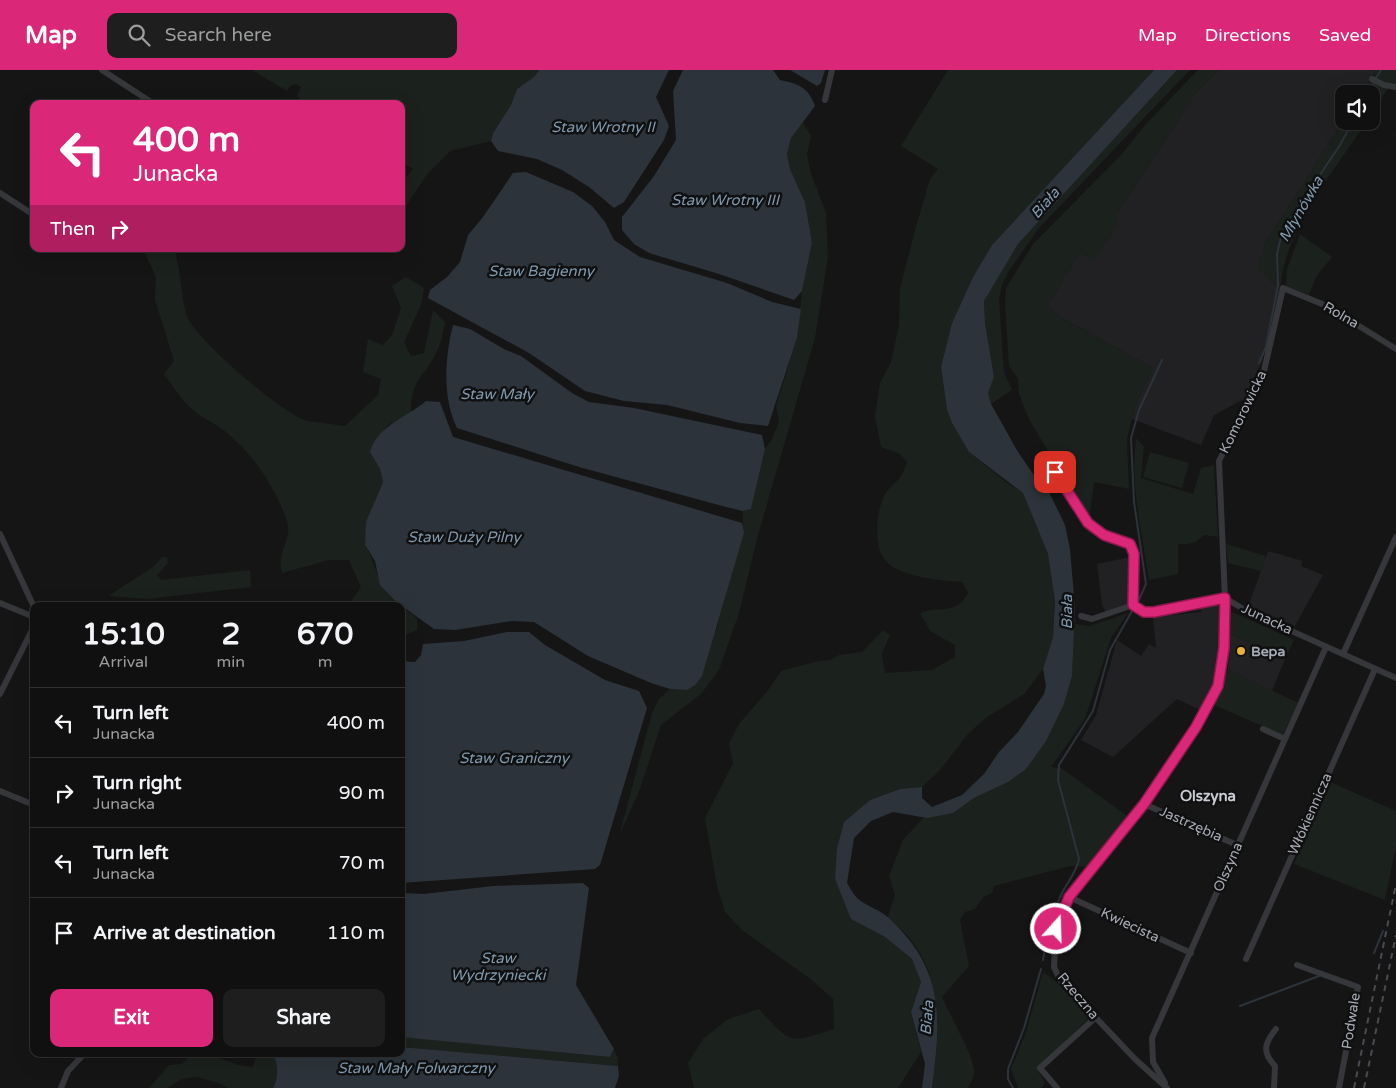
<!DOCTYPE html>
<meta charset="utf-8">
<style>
:root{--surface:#101010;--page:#1e1e1e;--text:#f1f3f6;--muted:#9c9d9f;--line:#303030;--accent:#db2777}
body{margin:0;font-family:"Varela Round",sans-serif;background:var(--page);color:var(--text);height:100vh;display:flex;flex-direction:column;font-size:19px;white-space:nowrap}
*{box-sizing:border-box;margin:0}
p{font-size:16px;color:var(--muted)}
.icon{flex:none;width:28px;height:28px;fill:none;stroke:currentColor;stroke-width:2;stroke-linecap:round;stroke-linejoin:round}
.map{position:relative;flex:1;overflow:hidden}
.panel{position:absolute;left:30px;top:532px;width:375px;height:455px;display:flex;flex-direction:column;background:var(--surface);border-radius:10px;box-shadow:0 5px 20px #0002,0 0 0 1px var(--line)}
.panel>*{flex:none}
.banner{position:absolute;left:30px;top:30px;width:375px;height:152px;border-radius:10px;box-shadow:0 5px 20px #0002,0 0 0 1px var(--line);background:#db2777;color:#fff;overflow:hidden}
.buttons{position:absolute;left:1335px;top:15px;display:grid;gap:10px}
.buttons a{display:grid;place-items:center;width:45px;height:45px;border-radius:10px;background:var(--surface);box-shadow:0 5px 20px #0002,0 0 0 1px var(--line);font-size:25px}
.pin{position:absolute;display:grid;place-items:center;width:42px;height:42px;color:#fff;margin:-21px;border-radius:10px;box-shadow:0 2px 8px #0006}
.me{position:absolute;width:55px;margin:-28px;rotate:20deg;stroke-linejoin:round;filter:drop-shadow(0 0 4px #0008)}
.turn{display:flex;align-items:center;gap:18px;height:105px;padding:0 20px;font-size:22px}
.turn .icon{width:65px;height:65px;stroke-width:2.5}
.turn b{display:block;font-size:35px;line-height:42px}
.then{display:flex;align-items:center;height:48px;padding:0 20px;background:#0003;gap:10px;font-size:19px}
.eta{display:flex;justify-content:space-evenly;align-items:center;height:85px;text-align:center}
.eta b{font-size:30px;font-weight:700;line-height:35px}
.cta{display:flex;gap:10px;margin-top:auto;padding:10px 20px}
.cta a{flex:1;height:58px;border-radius:10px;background:var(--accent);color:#fff;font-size:20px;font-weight:700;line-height:58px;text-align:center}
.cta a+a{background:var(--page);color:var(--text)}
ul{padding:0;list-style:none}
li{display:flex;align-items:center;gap:15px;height:70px;padding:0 20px;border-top:1px solid var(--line)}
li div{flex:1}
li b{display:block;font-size:19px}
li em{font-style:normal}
header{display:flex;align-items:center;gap:30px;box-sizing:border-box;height:70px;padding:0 25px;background:var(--accent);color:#fff}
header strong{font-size:24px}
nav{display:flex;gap:28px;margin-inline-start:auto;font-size:18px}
.search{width:350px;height:45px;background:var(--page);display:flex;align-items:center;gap:12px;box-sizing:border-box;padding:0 18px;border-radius:10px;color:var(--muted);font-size:19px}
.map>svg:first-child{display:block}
.built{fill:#212123}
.green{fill:#1b211c}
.water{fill:#2c333a}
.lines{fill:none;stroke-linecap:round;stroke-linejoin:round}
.stream{stroke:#2c333a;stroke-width:2}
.street{stroke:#36373b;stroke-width:6}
.rail{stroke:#494b50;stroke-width:2;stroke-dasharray:6 5;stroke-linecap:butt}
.route-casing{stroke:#8e194d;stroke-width:12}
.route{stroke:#db2777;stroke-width:9}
.poi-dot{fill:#e8b03b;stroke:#101011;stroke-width:2}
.labels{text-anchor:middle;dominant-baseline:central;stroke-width:5;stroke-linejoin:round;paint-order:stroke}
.street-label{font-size:14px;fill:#a7acb6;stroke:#101011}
.poi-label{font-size:14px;font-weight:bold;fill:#a7acb6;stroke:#101011;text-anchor:start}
.water-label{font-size:15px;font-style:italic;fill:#8099af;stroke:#101011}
.neighbourhood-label{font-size:15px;font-weight:bold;fill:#c8cbd2;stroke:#101011}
</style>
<header>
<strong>Map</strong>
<div class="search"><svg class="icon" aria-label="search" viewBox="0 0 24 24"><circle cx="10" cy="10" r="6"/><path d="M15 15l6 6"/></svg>Search here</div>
<nav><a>Map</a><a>Directions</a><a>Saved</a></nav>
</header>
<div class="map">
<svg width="1396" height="1018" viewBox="0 0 1396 1018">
<rect width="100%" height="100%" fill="#151516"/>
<!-- built -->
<path class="built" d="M1219,0h157l-15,24h-17v26l-79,124 -7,24 22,22 -18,71 -18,38 -30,16 -13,30 -69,-26 4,-15 17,-36 -93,-51 -12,-12 32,-54 14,10 22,-46 78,-120z
M1268,481l35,10 -2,5 22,9 -28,51 -47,-19z
M1130,487l2,8 -4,39 -22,8 -4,-7 -5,-41z
M1221,535l-2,60 -4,20 -13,26 -25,-12 -64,58 -32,-17 15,-25 21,-75 24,16 8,-12 7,4 -3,-30 4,-3 15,-3 1,3 28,-3 -1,-6z
M1229,563l56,26 -13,32 -44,-22z"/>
<!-- green -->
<path class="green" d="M252,0h287l-4,6 -18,13 -6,16 -18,28 -2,8 -41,10 -22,22 -27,40v-30l12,-14 -12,-7v-58h-93l-11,-7 4,-10 -5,-3 -6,2 -3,5z
M948,0h206l-162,175 -19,32 -21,46 -11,44 6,43 5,13 17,29 37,30 17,11 25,61 7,48 -2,35 -10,32 -19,25 -37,23 -19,17 -28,36 -18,17 -22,2 -30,11 -26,22 -7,26 14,71 34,18 27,22 9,23 -10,30 10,40 -23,36h-204l-6,-25 15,-24 25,-20 31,-10c32,35 29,35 75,20l-1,-30 -20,-18 -71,-51 -17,-18 -8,-26 -12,-68 28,-55 -4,-19 10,-20 30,-35 12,-18 33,-9 16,-2 9,-5 23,-3 21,-22 7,5 -8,19 3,19 47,-3 23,-13v-12l-25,-14 -10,-18c20,-8 36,3 48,-20l-6,-11c-19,-1 -64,-5 -77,-22 -11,-15 -9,-43 -3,-59 3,-11 12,-16 19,-25 2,-4 4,-9 6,-14l-7,-8 -19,-7 -6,-30 5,-34 11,-21 8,-37 1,-37 17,-65 13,-44 8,-10 -37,-23z
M1177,0h13l-152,159 -29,42 -7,14 -3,13 5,74 8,18 -21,14 -3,-11 6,-16 -9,-54 -1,-22 7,-14 27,-43z
M1198,0h21l-25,25 -78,120 1,11 -23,36 -14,-10 -32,53 12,12 93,51 -17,36 -9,35 2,50 -35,-7 -5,38 -60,-101 -10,-25 -1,-15 -9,-13 -4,-60 1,-18 27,-44 88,-89 25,-31z
M1376,0h20v14l-7,3 -18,27v-20h-10z
M1344,50l23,1c-34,52 -82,107 -87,169l-23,-22 8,-24z
M802,51l9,15 -4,18 3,17 16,42 2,44 -13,81 -57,197 -19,78 -20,57 -18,24 -40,31 -21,64 -21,47 33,-123 7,-14 11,-10 17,1 30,-63 26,-94v-22l8,-2 14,-60 7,-10 7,-18 -3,-15 21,-68 5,-47 10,-48 -7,-41 -15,-33 -3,-15 4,-16z
M1300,164l32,23 -16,20 -7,18 -23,-9 1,-17z
M143,179h31c8,22 6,48 13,67 8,23 97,99 120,105 13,2 26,3 38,5l33,-31 3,-16 -18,-7 5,-33 15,6 9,-10 9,-27 -9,-22 14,-9 18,11 -3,17 -17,37 7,14 13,-3 9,-43 12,12c-2,9 -3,19 -7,27 -13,30 -27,26 -27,64l-23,12 -18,27 10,17 3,13 -8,18 -10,45c14,24 11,43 36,61h-22l-2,-3 -2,3h-27l13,-19 -12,-27h-20l-47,13c-6,-23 11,-33 5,-52 -12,-33 -32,-65 -60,-88 -10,-9 -24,-14 -34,-23 -12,-10 -20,-24 -29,-36l10,-13 -19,-61 1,-23z
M1136,368l8,9 -3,31 52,16 8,-26 13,-3 4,72 -14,-2c-8,8 -14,10 -26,9v30l-29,6c-7,-46 -19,-95 -13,-142z
M1150,382l39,11 -7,25 -39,-11z
M1226,474l40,12 -5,15 -33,-8z
M162,487h5l1,6 -11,12 4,5 89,-10 1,17 -103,12 -40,-3 45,-29z
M401,536l16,12v12l-12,5 -4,-2z
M1230,541l64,29 -9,19 -56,-26z
M1128,543l-17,25 -26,81 -34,48 10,1 69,50 -43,49 -17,-1 -76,20 -2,7 -9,4 -8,12 -10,3 -5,9 9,45 -27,31c6,15 35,65 32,76 0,5 -4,10 -6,15h-36c7,-51 13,-106 -22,-149 -6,-8 -15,-15 -22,-22l7,-22 -6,-19 14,-36 20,-22 30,-5 21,-15 34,-16 64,-106 2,-52 16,2z
M1228,599l70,34 -15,32 -69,-30z
M1330,712l66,29v35l-11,54 -91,-36z
M1043,902c19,12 31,30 47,45l-53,52 8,14 -4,5h-23l-7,-19 15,-37z
M401,966l209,21 4,-8 4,9v8l-217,-19z
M254,984h19c5,11 6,23 0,34h-45l-9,-5 -22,-6 -15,2 -15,9h-18l20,-23 13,-1 10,-9 21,1 26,9 14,2 3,-10z"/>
<!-- water -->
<path class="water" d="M539,0h130l-13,27 13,29 -5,14 -40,62 -10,6 -25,-21 -27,-17 -25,-11 -39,-8 -7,-10 2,-8 18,-28 6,-16 18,-13z
M683,0h90l7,10c19,4 28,7 35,26l-24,32 -4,16 3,15 15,33 7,41 -10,48 -8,9 -75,-26 -70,-21 -15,-9 -12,-14v-13l32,-41 22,-36 -3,-49z
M790,0h35l-4,13 -4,3z
M1154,0h23l-159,174 -34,57 1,22 9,54 -6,16 3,11 27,48 22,32 8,6 17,35 5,24 5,59 -3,68 -8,28 -18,37 -20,28 -18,13 -34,16 -21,15 -26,5 -34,-6 -22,9 -17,17 -7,45c3,5 7,12 11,16 10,8 23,11 32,20 55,52 51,99 42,169h-10l3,-24 -14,-52 10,-30 -9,-23 -27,-22 -34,-18 -16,-40 2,-31 7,-26 26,-22 30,-11 22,-2v11l10,9 30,-12 22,-21 15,-22 19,-20 26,-38 2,-8 -3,-17 10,-32 2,-35 -7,-48 -25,-61 -54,-41 -17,-29 -5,-13 -6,-43 11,-44 21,-46 19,-32z
M526,102l47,20 19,14 13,16 9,18 26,17 87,26 45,19 29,7 -4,29 -29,88 -28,-3 -73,-18 -43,-4 -39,-10 -56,-38 -101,-55 2,-8 17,-13 13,-15 8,-27 15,-18 30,-44z
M453,255l17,4 34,20 17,7 51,37 17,9 45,6 128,27 3,14 -14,60 -8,2 -17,-4 -147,-40 -122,-39c-15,-30 -12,-71 -4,-103z
M426,331l14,1 13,35 289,86 2,10 -42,143 -7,9 -8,5 -17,-1 -19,-6 -63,-27 -54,-34 -22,-1 -57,9 -21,-1 -39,-28 -15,-16 -5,-24 -10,-16 1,-23 17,-40 -3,-13 -10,-17c7,-26 37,-35 56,-51z
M507,562h22l16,13 60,35 34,11 8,17 -47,157 -5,4 -194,14v-222l14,1 6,-7 2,-11 41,-3z
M583,813l6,5 -13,97 38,64 -4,8 -209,-20v-144l23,1 69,-8z
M401,977l217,19 1,10 -4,12h-342c6,-11 5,-23 0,-34h128z"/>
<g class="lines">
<!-- stream -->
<path class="stream" d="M1376,8l5,-8
M1368,24l6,-11
M1259,293l7,-16 12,-62 -1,-31 4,-17 12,-22 47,-70 13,-24
M1137,534l9,-20 -12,-82 -3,-64 8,-28 23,-50
M1374,883l9,-22
M1043,890c4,-23 8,-45 19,-67 6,-12 14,-20 17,-34l-21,-79 1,-15 34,-54 17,-61 22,-39
M1240,936l79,-30
M1013,1018l-5,-9v-10l16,-41 17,-59"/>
<!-- street -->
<path class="street" d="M102,0l52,34
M1372,9l12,6 12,2
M825,30l7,-30
M0,123l34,22
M1055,402l32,51 17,12 26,9 4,10 -1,51
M0,464l34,73
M0,533l34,14
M1081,546l11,3 41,-14 11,7h10l71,-14 20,12 151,68
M1343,584l53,-117
M0,624l34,-68
M1263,659l22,10
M0,721l34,14
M1144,734l93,41
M1069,827l122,56
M1246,889l129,-290
M1297,895l61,22 -19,101
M1165,1013l-12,-21 -1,-24 174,-391
M61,1018l7,-17 16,-17
M1057,1018l-17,-20 55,-50
M1167,1018l-32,-29 -75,-79 -6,-13 2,-38 13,-32 75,-93 51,-77 23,-41 7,-38v-50l-6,-137 45,-90 19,-83 44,18 69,43
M1274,1018l1,-22c-13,-14 -11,-22 1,-37"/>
<!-- rail -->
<path class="rail" d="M1354,1018l42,-204
M1364,1018l32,-153"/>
</g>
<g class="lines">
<defs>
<path id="route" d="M1055,402l33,51 16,12 26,9 4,10 -1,51 11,7h10l71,-14 -1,50 -6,38 -22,41 -52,77 -75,93 -13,32"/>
</defs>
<!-- route casing -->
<use href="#route" class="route-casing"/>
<!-- route -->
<use href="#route" class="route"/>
</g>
<!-- markers -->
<circle class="poi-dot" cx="1241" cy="581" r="5"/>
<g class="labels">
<!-- street labels -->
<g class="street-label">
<text transform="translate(1341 245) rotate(30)">Rolna</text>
<text transform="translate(1243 342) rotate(-64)">Komorowicka</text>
<text transform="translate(1267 549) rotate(25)">Junacka</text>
<text transform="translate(1310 744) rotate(-66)">Włókiennicza</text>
<text transform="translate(1191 754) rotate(24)">Jastrzębia</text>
<text transform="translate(1228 797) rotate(-66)">Olszyna</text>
<text transform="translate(1130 855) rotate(25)">Kwiecista</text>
<text transform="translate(1078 926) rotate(50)">Rzeczna</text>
<text transform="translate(1351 951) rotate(-81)">Podwale</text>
</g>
<!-- poi labels -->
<g class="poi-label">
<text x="1251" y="581">Bepa</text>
</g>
<!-- water labels -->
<g class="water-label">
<text x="603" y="57">Staw Wrotny II</text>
<text x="725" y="130">Staw Wrotny III</text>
<text transform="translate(1045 133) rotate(-49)">Biała</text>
<text transform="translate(1301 139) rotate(-60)">Młynówka</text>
<text x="541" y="201">Staw Bagienny</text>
<text x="497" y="324">Staw Mały</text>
<text x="464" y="467">Staw Duży Pilny</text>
<text transform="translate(1067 542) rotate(-90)">Biała</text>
<text x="514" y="688">Staw Graniczny</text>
<text x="498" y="888">Staw<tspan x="498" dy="17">Wydrzyniecki</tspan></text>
<text transform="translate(927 948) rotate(-85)">Biała</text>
<text x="416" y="998">Staw Mały Folwarczny</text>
</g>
<!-- neighbourhood labels -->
<g class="neighbourhood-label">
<text x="1208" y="726">Olszyna</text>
</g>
</g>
</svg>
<div class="buttons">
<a><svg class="icon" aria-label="sound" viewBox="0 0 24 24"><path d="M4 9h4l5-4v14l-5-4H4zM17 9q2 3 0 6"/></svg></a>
</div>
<div class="pin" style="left:1055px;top:402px;background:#d93025"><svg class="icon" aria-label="arrive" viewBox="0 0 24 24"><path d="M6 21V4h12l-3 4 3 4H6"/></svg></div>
<svg class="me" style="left:1056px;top:859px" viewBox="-20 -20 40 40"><circle r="17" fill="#db2777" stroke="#fff" stroke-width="3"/><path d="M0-11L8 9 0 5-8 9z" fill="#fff"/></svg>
<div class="banner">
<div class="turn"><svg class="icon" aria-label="left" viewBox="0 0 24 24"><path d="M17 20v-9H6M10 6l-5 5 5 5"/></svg><div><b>400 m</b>Junacka</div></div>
<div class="then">Then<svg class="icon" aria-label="right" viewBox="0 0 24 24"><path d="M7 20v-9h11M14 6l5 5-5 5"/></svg></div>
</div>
<section class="panel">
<div class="eta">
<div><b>15:10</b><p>Arrival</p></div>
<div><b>2</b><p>min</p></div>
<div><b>670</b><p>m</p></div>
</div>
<ul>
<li><svg class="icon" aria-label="left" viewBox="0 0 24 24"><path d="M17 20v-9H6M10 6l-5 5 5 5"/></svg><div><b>Turn left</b><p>Junacka</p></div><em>400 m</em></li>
<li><svg class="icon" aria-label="right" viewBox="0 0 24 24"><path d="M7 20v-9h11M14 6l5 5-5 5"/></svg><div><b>Turn right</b><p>Junacka</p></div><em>90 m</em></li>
<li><svg class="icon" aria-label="left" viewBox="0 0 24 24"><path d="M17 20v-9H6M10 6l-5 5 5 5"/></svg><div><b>Turn left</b><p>Junacka</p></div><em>70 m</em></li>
<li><svg class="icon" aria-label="arrive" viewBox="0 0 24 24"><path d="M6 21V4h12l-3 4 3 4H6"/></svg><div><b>Arrive at destination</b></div><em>110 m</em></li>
</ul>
<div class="cta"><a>Exit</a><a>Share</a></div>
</section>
</div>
